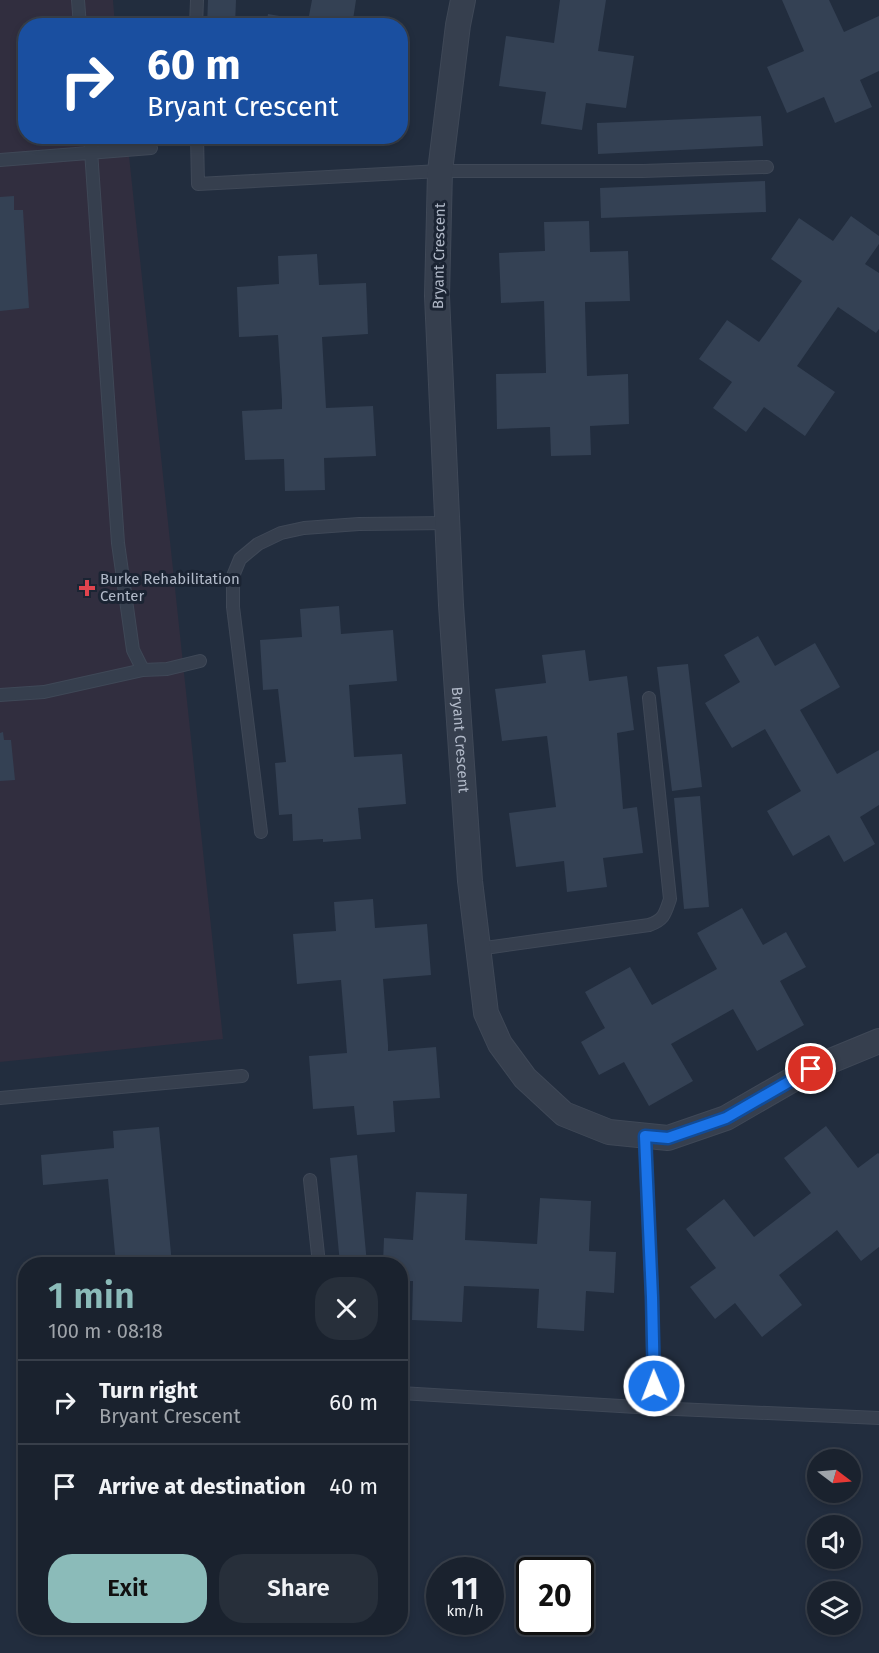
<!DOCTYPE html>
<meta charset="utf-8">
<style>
:root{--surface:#1a222e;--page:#272f3a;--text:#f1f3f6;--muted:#9fa4aa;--line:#383f4a;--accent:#8bbbb9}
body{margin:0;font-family:"Fira Sans",sans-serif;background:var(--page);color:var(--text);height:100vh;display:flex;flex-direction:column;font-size:22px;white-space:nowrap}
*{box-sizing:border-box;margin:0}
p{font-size:20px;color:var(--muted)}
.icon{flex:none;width:33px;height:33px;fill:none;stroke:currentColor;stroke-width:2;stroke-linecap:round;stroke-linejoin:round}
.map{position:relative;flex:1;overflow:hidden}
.sheet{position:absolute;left:18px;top:1257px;width:390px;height:378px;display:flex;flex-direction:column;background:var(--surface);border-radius:24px;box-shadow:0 3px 9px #0003,0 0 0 2px var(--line)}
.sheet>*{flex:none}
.hud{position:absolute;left:18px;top:18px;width:390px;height:126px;border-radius:24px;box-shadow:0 3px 9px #0003,0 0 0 2px var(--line);background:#1a4fa0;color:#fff;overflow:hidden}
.needle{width:39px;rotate:106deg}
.buttons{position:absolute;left:807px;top:1449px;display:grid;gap:12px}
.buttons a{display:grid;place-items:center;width:54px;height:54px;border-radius:50%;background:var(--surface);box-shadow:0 3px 9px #0003,0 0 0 2px var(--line);font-size:30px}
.speed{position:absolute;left:426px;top:1557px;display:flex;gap:12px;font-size:30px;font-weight:700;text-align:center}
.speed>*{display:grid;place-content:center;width:78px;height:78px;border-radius:50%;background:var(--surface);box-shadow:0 3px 9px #0003,0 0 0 2px var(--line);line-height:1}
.speed small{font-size:15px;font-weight:400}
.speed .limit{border:3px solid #111;border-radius:9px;background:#fff;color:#111}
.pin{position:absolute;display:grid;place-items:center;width:51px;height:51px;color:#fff;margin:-26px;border:3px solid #fff;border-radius:50%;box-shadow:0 2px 6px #0007}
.me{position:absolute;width:66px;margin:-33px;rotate:359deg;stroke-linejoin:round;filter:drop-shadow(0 0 4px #0008)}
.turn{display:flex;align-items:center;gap:21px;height:126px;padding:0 30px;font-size:27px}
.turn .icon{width:78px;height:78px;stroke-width:2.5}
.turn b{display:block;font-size:42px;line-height:51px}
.round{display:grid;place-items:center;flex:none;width:63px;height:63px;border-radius:24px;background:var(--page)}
.summary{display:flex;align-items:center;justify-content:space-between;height:102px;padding:0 30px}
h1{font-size:36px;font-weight:600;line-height:45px;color:var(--accent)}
.cta{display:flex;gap:12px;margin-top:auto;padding:12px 30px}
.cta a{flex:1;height:69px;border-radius:24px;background:var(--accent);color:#111;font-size:24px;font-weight:600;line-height:69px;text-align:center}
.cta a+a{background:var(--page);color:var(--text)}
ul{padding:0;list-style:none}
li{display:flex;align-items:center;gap:18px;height:84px;padding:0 30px;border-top:2px solid var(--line)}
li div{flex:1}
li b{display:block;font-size:22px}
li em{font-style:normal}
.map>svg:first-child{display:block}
.medical{fill:#312e3f}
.building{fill:#344154}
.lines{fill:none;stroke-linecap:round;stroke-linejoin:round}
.service-casing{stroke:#3f4857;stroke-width:14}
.minor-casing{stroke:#3f4857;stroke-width:26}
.service{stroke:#363f4e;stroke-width:12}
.minor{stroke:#363f4e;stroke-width:24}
.route-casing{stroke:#114b97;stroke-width:15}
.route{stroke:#1a73e8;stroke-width:10}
.health-dot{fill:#e0444e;stroke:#1b2433;stroke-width:2}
.labels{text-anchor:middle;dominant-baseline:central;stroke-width:6;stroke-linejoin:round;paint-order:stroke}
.street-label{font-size:15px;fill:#b2bac9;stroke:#1b2433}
.poi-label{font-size:15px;fill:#b2bac9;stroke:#1b2433;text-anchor:start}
</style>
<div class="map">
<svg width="879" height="1653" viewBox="0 0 879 1653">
<rect width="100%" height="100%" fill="#222d3e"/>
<!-- medical -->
<path class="medical" d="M0,0h113l2,25 -89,1v110l101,1 96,902 -223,23z"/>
<!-- building -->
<path class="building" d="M208,0h28l-1,26h-28z
M312,0h44l-4,26h-86l2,-12 40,7z
M560,0h46l-8,51 36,5 -8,52 -40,-5 -4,27 -41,-6 5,-32 -47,-6 7,-50 48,7z
M782,0h47l15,32 35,-16v55l-19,9 12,27 -37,16 -11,-26 -37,16 -20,-46 37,-16z
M761,116l2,30 -165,8 -1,-31z
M765,181l1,31 -165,6 -1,-30z
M14,196v14h9l6,98 -29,3v-114z
M851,216l28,20v8l-14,20 14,9v56l-3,4 -38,-26 -41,59 38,26 -30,44 -41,-29 -18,25 -33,-24 19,-26 -33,-23 28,-39 32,22 6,-8 37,-53 -31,-22 28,-41 34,23z
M589,221l1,31 38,-1 2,50 -45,1v2l2,72 41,-2 1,50 -39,2 1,29 -40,1 -1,-29 -53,2 -1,-55 50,-1v-2l-2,-70 -43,2 -2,-50 46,-2 -1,-29z
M317,254l2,31 47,-2 2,51 -46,3 4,71 47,-2 3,50 -52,2 1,32 -40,1 -1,-32 -39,1 -3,-49 40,-2v-9l-4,-65 -39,2 -2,-50 42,-3 -1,-28z
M339,606l2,28 52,-4 4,51 -48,4 5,72 48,-3 4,50 -48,4 3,31 -38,3v-3l-30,2 -1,-27 -13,1 -4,-52 11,-1 -8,-73 -15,1 -3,-50 42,-3 -2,-28z
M758,636l17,30 40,-23 25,44 -40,23 37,64 42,-24v55l-19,12 15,27 -31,18 -15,-27 -36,21 -26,-45 34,-20 -36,-62 -33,19 -27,-45 35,-21 -16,-27z
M585,650l4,31 38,-5 7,54 -17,3 6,76 14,-2 6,46 -40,5 4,29 -40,5 -3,-31 -48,6 -7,-54 47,-6 -9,-71 -45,5 -7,-52 51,-6 -4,-28z
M688,664l14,123 -30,4 -15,-124z
M3,732l1,8h7l4,40 -15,1v-48z
M700,796l9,111 -25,2 -10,-111z
M373,899l2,29 52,-4 4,51 -48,4 5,66v6l48,-4 4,51 -47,3 2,31 -38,3 -3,-29 -41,3 -4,-53 38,-3 -6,-73 -44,4 -4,-50 43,-3 -2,-29z
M742,908l21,37 23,-13 20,35 -26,14 24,44 -47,26 -24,-42 -62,35 22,37 -44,25 -25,-44 -25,13 -18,-33 24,-14 -20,-36 45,-25 22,38 65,-36 -20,-36z
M826,1126l32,42 20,-15 1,1v93l-18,14 -24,-31 -6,5 -52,40 23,30 -40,32 -27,-34 -20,16 -25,-32 26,-19 -30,-39 38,-30 30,38 57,-44 -27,-35z
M159,1127l13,137h-56l-8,-85 -65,6 -2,-30 73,-7 -1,-17z
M357,1155l10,109h-27l-10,-106z
M416,1192l51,2 -2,46 72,4 3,-46 51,3 -2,50 27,1 -2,41 -28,-2 -2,40 -47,-3 2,-39 -75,-3 -2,36 -50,-2 1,-39h-13v-17h-17l1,-26 29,2z"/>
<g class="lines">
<defs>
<path id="service" d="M78,0l2,26
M196,26l1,-26
M90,136l28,407 15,107 10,20 24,-1 33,-8
M197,136l1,48 242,-13h203l124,-4
M0,160l151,-12
M0,695l44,-3 99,-22
M261,832l-28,-225v-31l7,-17 18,-15 23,-11 23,-5 55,-4 89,-1
M478,949l171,-24c15,-5 16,-11 21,-26l-21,-201
M0,1098l242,-22
M310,1180l9,84
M400,1393l254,15 -2,-111 -7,-161
M654,1408l225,10"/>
<g id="minor">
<path id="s1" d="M463,0l-5,25 -18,146 -3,125 14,309 19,276 16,132 14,31 25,34 39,36 45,18 59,6 58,-20 85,-49 68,-28"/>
</g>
</defs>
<!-- service casing -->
<use href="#service" class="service-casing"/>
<!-- minor casing -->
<use href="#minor" class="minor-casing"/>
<!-- service -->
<use href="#service" class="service"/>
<!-- minor -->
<use href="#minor" class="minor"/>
</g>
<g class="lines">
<defs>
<path id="route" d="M654,1386l-2,-89 -7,-161 23,2 58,-20 85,-49"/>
</defs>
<!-- route casing -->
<use href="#route" class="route-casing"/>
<!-- route -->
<use href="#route" class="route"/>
</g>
<!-- markers -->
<path class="health-dot" d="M84 579h6v6h6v6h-6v6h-6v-6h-6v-6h6z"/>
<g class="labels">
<!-- street labels -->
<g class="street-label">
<text transform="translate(439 256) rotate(-89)">Bryant Crescent</text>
<text stroke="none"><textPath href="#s1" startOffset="742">Bryant Crescent</textPath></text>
</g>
<!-- poi labels -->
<g class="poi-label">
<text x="100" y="579">Burke Rehabilitation<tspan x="100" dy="17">Center</tspan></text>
</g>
</g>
</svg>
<div class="buttons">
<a><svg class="needle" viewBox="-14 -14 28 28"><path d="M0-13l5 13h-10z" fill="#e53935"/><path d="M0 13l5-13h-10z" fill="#9fa4aa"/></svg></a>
<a><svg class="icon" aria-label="sound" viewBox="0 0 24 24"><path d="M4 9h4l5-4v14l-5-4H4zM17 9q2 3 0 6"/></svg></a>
<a><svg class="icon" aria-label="layers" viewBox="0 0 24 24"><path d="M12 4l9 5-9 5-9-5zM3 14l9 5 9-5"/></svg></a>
</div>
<div class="speed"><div>11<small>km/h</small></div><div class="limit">20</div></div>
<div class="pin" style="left:811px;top:1069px;background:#d93025"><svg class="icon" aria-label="arrive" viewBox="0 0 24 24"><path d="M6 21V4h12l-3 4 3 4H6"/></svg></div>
<svg class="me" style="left:654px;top:1386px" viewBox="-20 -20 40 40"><circle r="17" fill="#1a73e8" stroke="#fff" stroke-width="3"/><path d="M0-11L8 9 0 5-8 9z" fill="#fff"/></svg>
<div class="hud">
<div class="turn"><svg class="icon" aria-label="right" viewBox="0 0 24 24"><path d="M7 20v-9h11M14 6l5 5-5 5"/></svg><div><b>60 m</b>Bryant Crescent</div></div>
</div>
<section class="sheet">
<div class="summary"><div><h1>1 min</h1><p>100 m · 08:18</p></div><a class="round"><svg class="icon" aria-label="close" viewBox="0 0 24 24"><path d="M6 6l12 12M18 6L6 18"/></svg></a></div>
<ul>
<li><svg class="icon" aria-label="right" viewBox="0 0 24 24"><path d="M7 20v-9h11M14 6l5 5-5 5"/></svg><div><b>Turn right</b><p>Bryant Crescent</p></div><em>60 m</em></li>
<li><svg class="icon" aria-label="arrive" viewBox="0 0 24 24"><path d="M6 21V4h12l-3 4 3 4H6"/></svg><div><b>Arrive at destination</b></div><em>40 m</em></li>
</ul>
<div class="cta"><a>Exit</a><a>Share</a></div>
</section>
</div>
